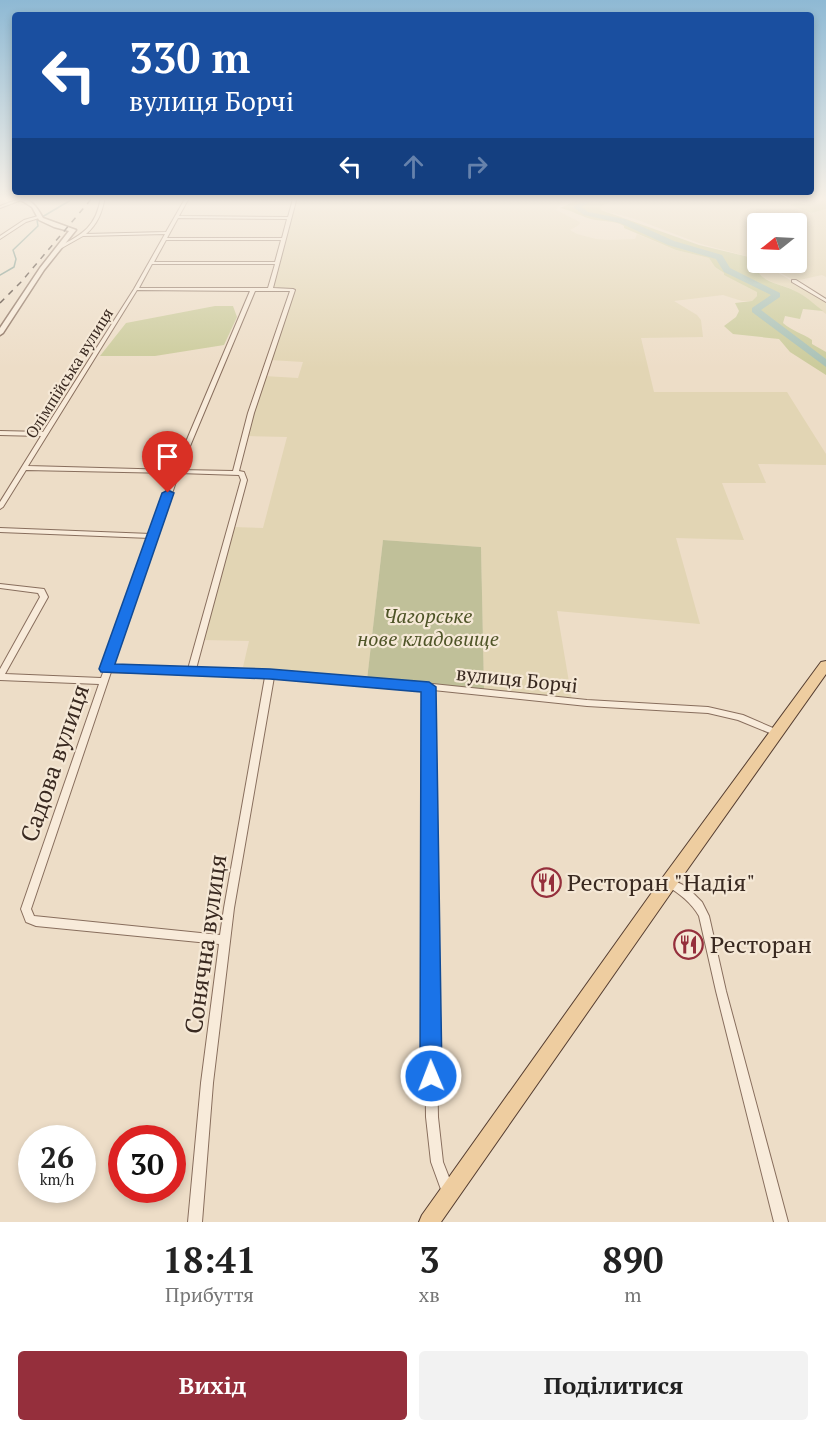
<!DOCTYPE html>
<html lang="uk">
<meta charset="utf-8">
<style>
:root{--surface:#fff;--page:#f2f2f2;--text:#222;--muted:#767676;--accent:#952f3c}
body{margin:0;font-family:"PT Serif",serif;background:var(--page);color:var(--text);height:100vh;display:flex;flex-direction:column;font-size:22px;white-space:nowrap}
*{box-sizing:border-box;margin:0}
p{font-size:20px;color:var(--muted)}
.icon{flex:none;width:33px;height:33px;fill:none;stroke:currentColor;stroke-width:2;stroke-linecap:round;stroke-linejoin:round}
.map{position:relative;height:1222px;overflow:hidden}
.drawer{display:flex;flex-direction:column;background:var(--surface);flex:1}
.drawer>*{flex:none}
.hud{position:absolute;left:12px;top:12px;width:802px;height:183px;border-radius:6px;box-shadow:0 3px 9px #0003;background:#1a4fa0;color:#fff;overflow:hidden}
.needle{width:39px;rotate:252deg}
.buttons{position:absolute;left:747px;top:213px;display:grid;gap:12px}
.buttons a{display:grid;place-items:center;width:60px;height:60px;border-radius:6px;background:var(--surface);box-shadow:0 3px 9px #0003;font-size:30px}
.speed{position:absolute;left:18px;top:1125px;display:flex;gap:12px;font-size:30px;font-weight:700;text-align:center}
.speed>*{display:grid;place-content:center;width:78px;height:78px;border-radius:50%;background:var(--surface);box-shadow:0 3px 9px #0003;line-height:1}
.speed small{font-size:15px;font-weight:400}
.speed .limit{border:9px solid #d22;background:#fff;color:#111}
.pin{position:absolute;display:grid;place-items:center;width:51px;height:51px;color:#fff;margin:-62px -26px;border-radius:50% 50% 50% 0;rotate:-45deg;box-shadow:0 0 6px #0007}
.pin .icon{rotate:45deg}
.me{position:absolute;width:66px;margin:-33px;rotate:359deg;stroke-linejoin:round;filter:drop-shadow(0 0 4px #0008)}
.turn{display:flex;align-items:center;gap:21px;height:126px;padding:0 18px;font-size:27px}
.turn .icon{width:78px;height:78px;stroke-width:2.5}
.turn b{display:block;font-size:42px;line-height:51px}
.lanes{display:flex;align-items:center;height:57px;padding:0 18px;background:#0003;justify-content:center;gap:30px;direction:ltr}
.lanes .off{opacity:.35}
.eta{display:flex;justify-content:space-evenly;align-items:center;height:102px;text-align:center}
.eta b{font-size:36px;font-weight:700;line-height:42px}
.primary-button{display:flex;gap:12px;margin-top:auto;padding:12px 18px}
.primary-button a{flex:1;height:69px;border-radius:6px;background:var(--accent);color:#fff;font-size:24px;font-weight:700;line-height:69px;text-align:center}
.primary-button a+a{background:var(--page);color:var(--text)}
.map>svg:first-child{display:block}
.farmland{fill:#e2d5b4}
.green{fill:#cbcb9b}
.cemetery{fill:#c0c099}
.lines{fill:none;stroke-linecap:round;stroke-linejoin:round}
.stream{stroke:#6e8f83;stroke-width:1.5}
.river{fill:#a8c1b6;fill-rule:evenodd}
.minor-casing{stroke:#886e5d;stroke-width:2}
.tertiary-casing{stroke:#886e5d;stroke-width:3}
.primary-casing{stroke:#563e31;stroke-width:2}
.minor{fill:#f8ebda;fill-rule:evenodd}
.tertiary{fill:#f8ebda;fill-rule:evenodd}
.primary{fill:#eecda0;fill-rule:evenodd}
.rail{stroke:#392920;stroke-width:1.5;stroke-dasharray:6 6;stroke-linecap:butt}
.route{fill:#1a73e8;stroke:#114b97;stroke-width:1.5}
.labels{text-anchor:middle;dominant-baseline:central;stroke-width:4.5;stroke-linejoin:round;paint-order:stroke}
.far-street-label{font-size:16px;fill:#392920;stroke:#f5e8d6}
.park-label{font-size:20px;font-style:italic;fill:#4e5427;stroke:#f5e8d6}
.street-label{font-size:20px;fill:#392920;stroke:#f5e8d6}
.near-street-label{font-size:24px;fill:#392920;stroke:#f5e8d6}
.near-poi-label{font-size:24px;fill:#392920;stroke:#f5e8d6;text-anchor:start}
</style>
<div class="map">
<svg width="826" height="1222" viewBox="0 0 826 1222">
<rect width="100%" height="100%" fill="#edddc7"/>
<!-- farmland -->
<path class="farmland" d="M297,197h269l-10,13 24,12 -1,3 -9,5 7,4 19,5 14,1 25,-1 2,-5 39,16 33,8 6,9 9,6v2l26,12 7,4v5l-5,5h-10l-19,-6 -49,6 23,14 4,5 2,17 -62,1 13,54h133l39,62v11l-68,-1 8,19h-44l22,57 -68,-2 24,86 -143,-13 15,89 -88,-11 -3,-142 -98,-7 -16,140 -124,-13 6,-26 -46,-1 30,-113 30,1 24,-91 -40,-1 17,-60 34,2 5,-16 -33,-2 25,-71 -22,-1z
M611,197h193l1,4 -9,2 16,10 14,-4v68l-4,-2 -27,6 -32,-18 33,-1v-38h-38l-1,35 -56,-15 -66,-25 -34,-9 -1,-3 9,-5z
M768,267l58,34v13l-34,-25 -18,-6 -14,-7 -3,-6z"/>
<!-- green -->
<path class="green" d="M585,197h26l-2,5 -9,5 1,3 98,35 50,12 19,10 -11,3c7,14 26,14 38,21 11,5 19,13 28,20l-20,-2 -3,10 -15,-3 -2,7c9,8 19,10 29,17v4l14,8v23l-36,-23 -11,-13 -46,-5 -9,-8 12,-9 3,-6 -4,-8 17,-2 5,-5v-4l-33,-17v-2l-9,-6 -6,-9 -33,-8 -52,-22v-2c-10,-6 -21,-4 -33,-7 -11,-3 -20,-9 -31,-11z
M804,197h22v12l-14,4 -22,-8 15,-4z
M215,306h18l4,11 -13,28 -69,11h-55l26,-33z"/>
<!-- cemetery -->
<path class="cemetery" d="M383,540l98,7 3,142 -117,-9z"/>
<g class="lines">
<!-- stream -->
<path class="stream" d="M0,275l14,-8 2,-8 -3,-9 25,-24 -1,-6 39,-23"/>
<!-- river -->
<path class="river" d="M590,197h8l-17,10 7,5 37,7 49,22 48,14 8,13 50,25v4l-19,13 65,49v8l-74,-55v-4l19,-13 -47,-23 -8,-13 -48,-14 -48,-22 -36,-8 -11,-8z"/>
<defs>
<path id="minor" d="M101,197h4c-3,15 -7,27 -19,37l80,-2 20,-35h111l-24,91 20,1 2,1 -41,123 -15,58 5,1 3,8 -51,189 74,2 124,9 193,20 121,7 35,8 37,16 1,2 -1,2 -3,1 -39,-16 -30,-7 -121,-7 -154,-16v189l5,238 5,45 11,28 -1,5 -5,1 -5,-1 -12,-33 -5,-45 -3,-238 2,-190 -151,-12 -40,231 -21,175 -11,139h-14l13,-139 18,-139 -183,-18 -10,-4 -5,-13 78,-225 -99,-4v-11l40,-72 -2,-4 -38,-5v-4l44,5 4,8 -43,77 96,4 3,-8 -1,-1 2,-2 45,-129 -150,-6v-4l151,6 21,-61 -146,-3 -23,37 -3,2v-7l41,-66 -41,-1v-4l43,1 91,-143 31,-55 -82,2 -23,13h-2v-2c25,-13 38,-20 43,-50zM189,198l104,1 -5,18 -109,-1zM178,218l109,1 -5,19h-115zM166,240h115l-6,22h-121zM152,264h123l-7,24h-129zM137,290l113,1 -76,179 -146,-4zM255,291h35l-42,122 -15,58 -53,-1zM179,473l60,2 2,5 -53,189 -75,-3zM111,672l154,5 -41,231 -4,27 -186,-19 -3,-7z
M21,198l3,1 -24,9v-2z
M38,216h1v2l-13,4 -26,17v-3l24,-16z
M792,280h4l30,19v3l-34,-20z
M669,878l14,7 10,8 9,9 7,14 17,75 62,231h-14l-58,-231 -17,-75c-8,-14 -20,-23 -34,-31l-1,-3 1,-3z"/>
<path id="tertiary" d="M16,197c14,0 21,10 27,21l33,12 -32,40 -41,63 -3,2v-7l40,-60 29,-37 -15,-4 -15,-7 -7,-13z"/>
<path id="primary" d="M826,661v13l-151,213 -234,335h-22l3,-7 241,-338 158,-215z"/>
</defs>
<!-- minor casing -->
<use href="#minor" class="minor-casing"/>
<!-- tertiary casing -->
<use href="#tertiary" class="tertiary-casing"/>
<!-- primary casing -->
<use href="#primary" class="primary-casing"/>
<!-- minor -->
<use href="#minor" class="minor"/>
<!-- tertiary -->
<use href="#tertiary" class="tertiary"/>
<!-- primary -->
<use href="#primary" class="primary"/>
<!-- rail -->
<path class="rail" d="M0,303l21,-21 72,-85"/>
</g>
<!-- sky -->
<linearGradient id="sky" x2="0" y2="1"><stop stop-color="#8eb9d4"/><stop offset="0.54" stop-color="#f7f0e6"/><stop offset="1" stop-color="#f7f0e6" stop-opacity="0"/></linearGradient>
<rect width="826" height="368" fill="url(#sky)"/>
<!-- route -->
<path class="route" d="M168,490l6,3 -59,171 155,5 159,13 7,5 6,389 -4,7 -7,3 -8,-3 -3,-7 1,-384 -151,-13 -169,-7 -2,-3 63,-176z"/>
<!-- icons -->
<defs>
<symbol id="restaurant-ring" viewBox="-11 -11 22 22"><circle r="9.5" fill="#f5e8d6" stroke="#952f3c" stroke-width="1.5"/><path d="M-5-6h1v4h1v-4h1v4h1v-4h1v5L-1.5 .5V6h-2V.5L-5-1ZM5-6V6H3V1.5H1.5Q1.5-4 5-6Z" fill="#952f3c"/></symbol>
</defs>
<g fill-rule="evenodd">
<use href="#restaurant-ring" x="530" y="866" width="33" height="33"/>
<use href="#restaurant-ring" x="672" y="928" width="33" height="33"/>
</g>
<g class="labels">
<!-- far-street labels -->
<g class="far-street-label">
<text transform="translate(69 373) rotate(-58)">Олімпійська вулиця</text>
</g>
<!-- park labels -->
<g class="park-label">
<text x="428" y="615">Чагорське<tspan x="428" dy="23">нове кладовище</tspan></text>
</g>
<!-- street labels -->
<g class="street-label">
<text transform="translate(517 679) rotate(6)">вулиця Борчі</text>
</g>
<!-- near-street labels -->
<g class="near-street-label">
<text transform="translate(54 763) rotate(-71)">Садова вулиця</text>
<text transform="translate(205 944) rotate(-82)">Сонячна вулиця</text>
</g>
<!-- near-poi labels -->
<g class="near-poi-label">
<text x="567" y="882">Ресторан "Надія"</text>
<text x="710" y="944">Ресторан</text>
</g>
</g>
</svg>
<div class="buttons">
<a><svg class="needle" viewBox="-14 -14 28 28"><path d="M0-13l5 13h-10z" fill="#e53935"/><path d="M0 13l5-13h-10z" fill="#767676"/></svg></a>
</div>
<div class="speed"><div>26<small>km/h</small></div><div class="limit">30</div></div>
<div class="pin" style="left:168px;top:493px;background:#d93025"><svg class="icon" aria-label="arrive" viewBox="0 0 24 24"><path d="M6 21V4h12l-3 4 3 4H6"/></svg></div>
<svg class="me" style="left:431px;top:1076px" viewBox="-20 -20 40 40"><circle r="17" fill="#1a73e8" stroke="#fff" stroke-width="3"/><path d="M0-11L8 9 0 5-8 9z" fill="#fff"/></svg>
<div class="hud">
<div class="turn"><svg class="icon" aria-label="left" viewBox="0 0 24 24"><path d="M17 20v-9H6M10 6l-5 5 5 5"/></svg><div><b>330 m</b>вулиця Борчі</div></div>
<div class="lanes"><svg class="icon" aria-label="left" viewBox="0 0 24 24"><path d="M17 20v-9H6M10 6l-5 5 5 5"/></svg><svg class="icon off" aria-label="ahead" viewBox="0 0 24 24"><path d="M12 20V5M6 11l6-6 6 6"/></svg><svg class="icon off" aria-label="right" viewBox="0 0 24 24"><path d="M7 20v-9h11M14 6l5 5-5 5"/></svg></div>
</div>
</div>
<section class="drawer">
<div class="eta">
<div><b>18:41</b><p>Прибуття</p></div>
<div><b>3</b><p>хв</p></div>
<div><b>890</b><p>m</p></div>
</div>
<div class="primary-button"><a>Вихід</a><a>Поділитися</a></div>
</section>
